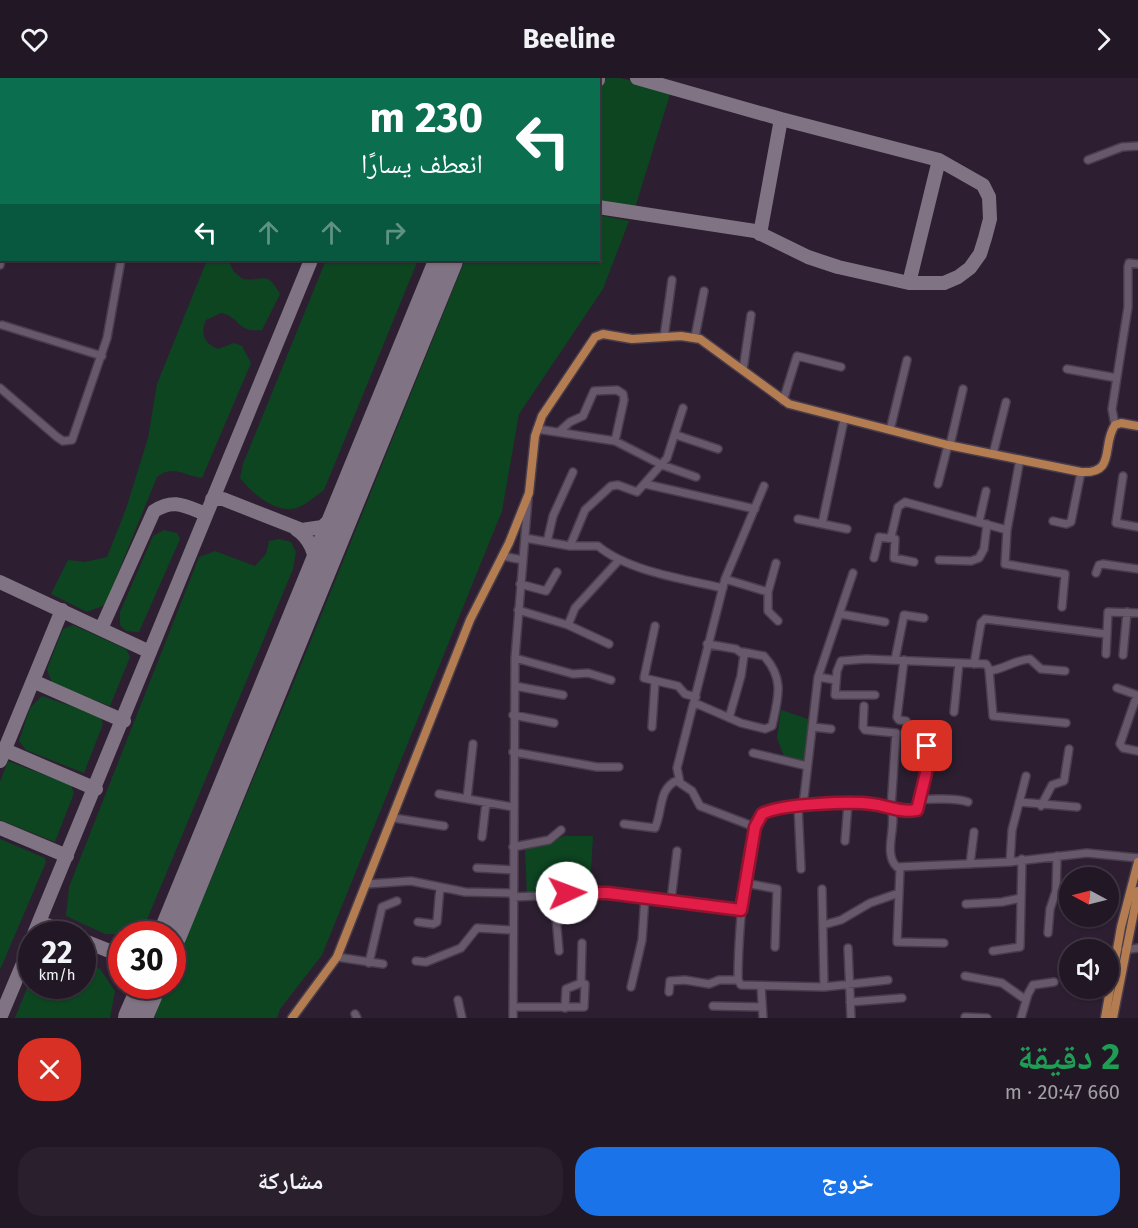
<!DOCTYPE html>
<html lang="ar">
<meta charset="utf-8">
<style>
:root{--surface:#221725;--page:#2a202d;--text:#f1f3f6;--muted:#a29fa7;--line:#3f3642;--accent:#1a73e8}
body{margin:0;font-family:"Fira Sans","Noto Naskh Arabic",sans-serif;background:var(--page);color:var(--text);direction:rtl;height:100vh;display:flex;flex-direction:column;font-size:22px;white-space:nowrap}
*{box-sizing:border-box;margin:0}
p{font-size:20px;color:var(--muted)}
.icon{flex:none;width:33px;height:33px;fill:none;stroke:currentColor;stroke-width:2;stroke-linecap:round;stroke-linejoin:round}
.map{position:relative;height:940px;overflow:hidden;direction:ltr}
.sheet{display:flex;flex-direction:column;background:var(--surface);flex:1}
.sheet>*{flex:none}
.guide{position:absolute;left:0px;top:0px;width:600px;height:183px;box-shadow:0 2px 4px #0004,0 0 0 2px var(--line);direction:rtl;background:#0b6e4f;color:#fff;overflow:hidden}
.needle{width:39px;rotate:277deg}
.controls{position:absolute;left:1059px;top:789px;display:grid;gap:12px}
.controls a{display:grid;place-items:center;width:60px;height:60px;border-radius:50%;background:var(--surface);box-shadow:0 2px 4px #0004,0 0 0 2px var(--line);font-size:30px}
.speed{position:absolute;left:18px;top:843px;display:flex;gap:12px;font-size:30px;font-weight:700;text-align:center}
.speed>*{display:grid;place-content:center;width:78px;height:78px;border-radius:50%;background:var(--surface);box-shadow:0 2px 4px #0004,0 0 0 2px var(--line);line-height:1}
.speed small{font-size:15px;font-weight:400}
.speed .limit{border:9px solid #d22;background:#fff;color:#111}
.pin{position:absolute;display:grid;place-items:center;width:51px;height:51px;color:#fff;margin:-26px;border-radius:12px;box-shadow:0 3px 9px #0006}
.me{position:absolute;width:66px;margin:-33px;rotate:88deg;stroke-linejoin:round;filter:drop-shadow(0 0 4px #0008)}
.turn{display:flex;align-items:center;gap:21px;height:126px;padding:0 18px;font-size:27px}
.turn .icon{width:78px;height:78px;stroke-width:2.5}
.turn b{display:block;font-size:42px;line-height:51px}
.lanes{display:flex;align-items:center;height:57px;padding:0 18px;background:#0003;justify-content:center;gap:30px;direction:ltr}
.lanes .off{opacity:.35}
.round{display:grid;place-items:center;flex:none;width:63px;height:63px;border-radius:24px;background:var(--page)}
.overview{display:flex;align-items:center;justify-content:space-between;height:102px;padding:0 18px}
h1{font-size:36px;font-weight:700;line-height:45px;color:#1e9e55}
.primary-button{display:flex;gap:12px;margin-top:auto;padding:12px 18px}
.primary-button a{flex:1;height:69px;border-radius:24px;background:var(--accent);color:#fff;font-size:24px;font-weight:700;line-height:69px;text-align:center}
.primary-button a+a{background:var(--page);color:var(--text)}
header{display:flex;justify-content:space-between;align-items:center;height:78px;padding:0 18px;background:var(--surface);font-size:27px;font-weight:700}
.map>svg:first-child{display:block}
.green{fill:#0d4521}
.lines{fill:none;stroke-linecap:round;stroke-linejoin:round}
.taxiway{stroke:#807484;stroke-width:14}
.runway{stroke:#807484;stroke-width:34}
.minor-casing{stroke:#493d4c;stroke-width:10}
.major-casing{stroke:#493d4c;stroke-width:11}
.minor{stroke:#68586c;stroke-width:7}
.major{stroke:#b47d51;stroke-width:8}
.route-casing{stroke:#92132f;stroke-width:15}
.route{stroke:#e11d48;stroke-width:10}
</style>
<header><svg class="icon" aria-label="forward" viewBox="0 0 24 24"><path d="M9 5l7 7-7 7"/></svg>Beeline<svg class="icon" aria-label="heart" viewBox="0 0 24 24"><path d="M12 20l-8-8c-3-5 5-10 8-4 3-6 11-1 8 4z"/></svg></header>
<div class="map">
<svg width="1138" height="940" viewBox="0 0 1138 940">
<rect width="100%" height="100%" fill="#2d1f31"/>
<!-- green -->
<path class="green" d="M620,0l51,13 -36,117 -36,-4 1,-118 6,-8z
M599,137l30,6 -26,68 -84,125 -17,97 -180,444 -42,54 -3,9h-125l14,-32h6l1,-16 128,-305 164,-405h133z
M207,182h21l6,12 9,7c21,3 23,-10 37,15l-18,36c-26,3 -21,-13 -41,-17l-15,7c-6,13 -2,24 12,29l16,-6 8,3 9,17 -49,115c-18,-2 -28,-14 -45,-1l-52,128 -18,7 -36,-18 17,-34 17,2 22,-5 19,-48 22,-71 9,-54z
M326,182h92l-94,230c-10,7 -21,18 -33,19 -20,1 -40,-17 -51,-31l3,-14z
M164,452l13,3 3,6 -41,93 -13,-1 -6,-6v-13l33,-76z
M279,461l12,3 5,10 -3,17 -147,353 -14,12h-27l-39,-18 3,-29 130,-330 16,-6 40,15 11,-12 3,-13z
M73,547l53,24 4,8 -20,49 -58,-23 -5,-14 16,-40z
M42,618l58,20 3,8 -19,49 -58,-23 -7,-9 11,-33z
M781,632l30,10 -6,44 -20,-5 -8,-21z
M8,683l63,24 3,8 -19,49 -55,-22v-38z
M564,758h29l-3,54 -63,4 -2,-44 20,-5z
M0,761l45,19 1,4 -46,108z
M83,884l17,7 15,22 -5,27h-95l16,-40 1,8h50z"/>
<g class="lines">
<!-- taxiway -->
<path class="taxiway" d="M511,0v2
M385,2l1,-2
M598,2v-2
M598,129l157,24 53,26 30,10 71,16h35l14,-6 12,-9 10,-14 5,-16 5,-19 -1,-22 -6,-12 -44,-25 -158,-41 -144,-41
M760,156l21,-115
M909,205l30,-123
M212,421h11l79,31 20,-3 22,-19
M296,451c17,11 21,29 20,48
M0,504l150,70
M101,551l53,-118c20,-13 31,-5 52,3
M35,604l89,39
M5,672l91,39
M0,683l62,-151
M0,750l67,28
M37,849l10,-2 22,9
M34,856l277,-674
M169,856h1
M82,862l40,16
M141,908l2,12
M0,940l32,-76"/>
<!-- runway -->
<path class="runway" d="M518,2l1,-2
M170,856l276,-674
M135,940l14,-32"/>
<defs>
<path id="minor" d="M73,0l7,2
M128,2l4,-2
M0,78l2,1
M1088,82l34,-13 16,-1
M0,165l2,2
M0,187l2,-9
M2,247l100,31
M664,259l8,-57
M695,259l9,-46
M1067,291l50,9
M743,292l8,-55
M0,310l57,49 6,4 9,-1 35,-102 14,-78
M783,323l14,-45 44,11
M1115,347l-3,-16 16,-102v-40l1,-4 9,1
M537,351l78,12 47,24 34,12
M890,352l17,-70
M560,353l10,-9 13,-6 11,-25 23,-1 6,4 1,6 -9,41
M676,357l42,14
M950,367l13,-56
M993,376l13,-52
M1123,398l-7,47 22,4
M645,406l110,25
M938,406l10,-39
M798,441l49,10
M1053,443l13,3 5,-2 10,-50
M979,444l7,-31
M822,446l22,-104
M1007,452l-2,34 60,10 -3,33
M891,459l7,-30 7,-5 102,28 13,-71
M525,460l45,8h28c30,25 85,33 125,42
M547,464l6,-26 20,-44
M570,468l15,-36 26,-24 7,-1 19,7 30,-34 16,-50
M502,478l21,4
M874,480l5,-21 16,2 -1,19 20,4
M939,482l32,1 8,-3 5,-9 3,-25
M1096,495l3,-8 4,-1 35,5
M725,501l43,13 8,-29
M520,506l26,7 11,-19
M768,514v19l10,10
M518,532l50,15 41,19
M840,536l45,8
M568,547l7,-17 44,-48
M655,548l-11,52 34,8 7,8 11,3
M707,566l29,5 8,6 -3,21 -12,42
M1106,576l2,-42 30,1
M1123,577l4,-43
M515,580l58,16 15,-1 23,7
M895,582l9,-45 20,3
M904,582l-7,57 2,3 7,1
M974,586l7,-41 4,-4 121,15
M989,593c16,-2 25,-11 41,-12l11,10 24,2
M818,599l18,3
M515,608l48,9
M1117,610l20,7 -17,49 3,4 15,3
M875,617h-40l2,-24 4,-10 25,-2 120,5 3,5 4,47 73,7
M695,625l46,20 24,6 7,-3c6,-28 13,-47 -8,-70l-21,-4
M864,628l-1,21 2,3 31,3 -5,75c7,17 -9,45 6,59l113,-5 77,-9 51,5
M954,634l5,-49
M513,637l41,8
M652,649l3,-45
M812,649l19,2
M513,674l84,15h22
M753,675l54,13
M439,716l74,13
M467,721l6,-55
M921,721c17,1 32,-2 47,3
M1019,724l58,5
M798,728l3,63
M803,728l15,-129 35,-104
M1041,728l11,-21 12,-4 5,-32
M892,732l24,1 3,-2 8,-63
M394,740l50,8
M624,746l31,4c8,-18 3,-40 23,-48
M755,749l-55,-21 -8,-15 -12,-8 -3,-15 48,-189 39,-93
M482,759l4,-34
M845,763l3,-37
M513,769l36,-7 12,-10
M1010,784l2,-32 14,-54
M970,786l4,-32
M477,790l36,2
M900,791l-3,73 47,1
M745,805l32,6 -2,58
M367,806l44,-3 54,11 48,1
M822,811l2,98
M554,816l5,57
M513,819l95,-4 133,17
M671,822l6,-49
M966,826l36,-2 19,-4
M418,844l15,2 4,-2 3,-35
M823,847l18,-5 29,-17 29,-10
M1048,855l2,-24 6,-18 1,-35
M848,870l3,70
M1125,872l13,-2
M993,873l27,-4 2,-88
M337,879l46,7
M416,883l10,1 35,-14 16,-20 35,2
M369,885l13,-56 15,-6
M965,898l37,7 24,17
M738,902c0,-29 6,-144 22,-163 13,-16 110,-14 131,-9
M761,908l2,32
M631,909l11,-47 3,-43
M669,914l1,-11 15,-1 24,4 10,-4h19l3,5 83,2 64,-7
M458,922l4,18
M850,924l52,-4
M713,928l49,1
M513,929h71l1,-23 -4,-1 1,-40
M565,930l1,-19 15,-6
M355,936l2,4
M965,939l22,1
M513,940l2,-360 13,-159
M1021,940l7,-24 5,-9 21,-3"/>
<path id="major" d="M292,940l45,-61 133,-337 39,-77 20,-50 6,-57 7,-20 53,-79 8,-3 29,5 49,-3 19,3 89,65 159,41 133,27c36,2 20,-27 34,-47l6,-2 17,3
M1105,940l16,-91 17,-65
M1113,940l25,-127"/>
</defs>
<!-- minor casing -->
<use href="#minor" class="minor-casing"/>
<!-- major casing -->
<use href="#major" class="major-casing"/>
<!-- minor -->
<use href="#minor" class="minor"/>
<!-- major -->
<use href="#major" class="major"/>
</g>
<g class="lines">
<defs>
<path id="route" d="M567,815h41l133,17 14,-83 7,-13c16,-10 90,-13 110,-10 16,2 29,9 45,6l9,-37 1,-27"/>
</defs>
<!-- route casing -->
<use href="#route" class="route-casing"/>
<!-- route -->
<use href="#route" class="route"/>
</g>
</svg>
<div class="controls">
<a><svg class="needle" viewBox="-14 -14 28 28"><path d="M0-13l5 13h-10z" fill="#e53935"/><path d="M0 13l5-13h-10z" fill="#a29fa7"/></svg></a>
<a><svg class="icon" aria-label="sound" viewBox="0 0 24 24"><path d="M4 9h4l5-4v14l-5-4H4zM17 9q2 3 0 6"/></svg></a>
</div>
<div class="speed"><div>22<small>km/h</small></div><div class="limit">30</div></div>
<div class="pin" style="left:927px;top:668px;background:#d93025"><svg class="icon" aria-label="arrive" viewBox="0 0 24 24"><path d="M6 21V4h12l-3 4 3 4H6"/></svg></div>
<svg class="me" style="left:567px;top:815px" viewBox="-20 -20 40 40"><circle r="19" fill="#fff"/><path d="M0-13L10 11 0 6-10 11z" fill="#e11d48"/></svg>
<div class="guide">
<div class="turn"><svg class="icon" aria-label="left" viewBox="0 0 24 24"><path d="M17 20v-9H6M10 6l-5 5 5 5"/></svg><div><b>230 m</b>انعطف يسارًا</div></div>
<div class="lanes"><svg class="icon" aria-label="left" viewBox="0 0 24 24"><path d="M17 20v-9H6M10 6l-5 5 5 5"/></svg><svg class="icon off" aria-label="ahead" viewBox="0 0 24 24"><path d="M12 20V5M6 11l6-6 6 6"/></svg><svg class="icon off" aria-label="ahead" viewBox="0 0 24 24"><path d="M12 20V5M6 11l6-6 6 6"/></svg><svg class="icon off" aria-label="right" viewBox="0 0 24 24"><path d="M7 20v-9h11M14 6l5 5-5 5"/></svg></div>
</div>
</div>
<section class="sheet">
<div class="overview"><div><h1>2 دقيقة</h1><p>660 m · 20:47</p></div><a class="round" style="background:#d93025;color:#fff"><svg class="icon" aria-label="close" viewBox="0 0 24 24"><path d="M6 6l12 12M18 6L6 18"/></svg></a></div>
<div class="primary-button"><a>خروج</a><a>مشاركة</a></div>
</section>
